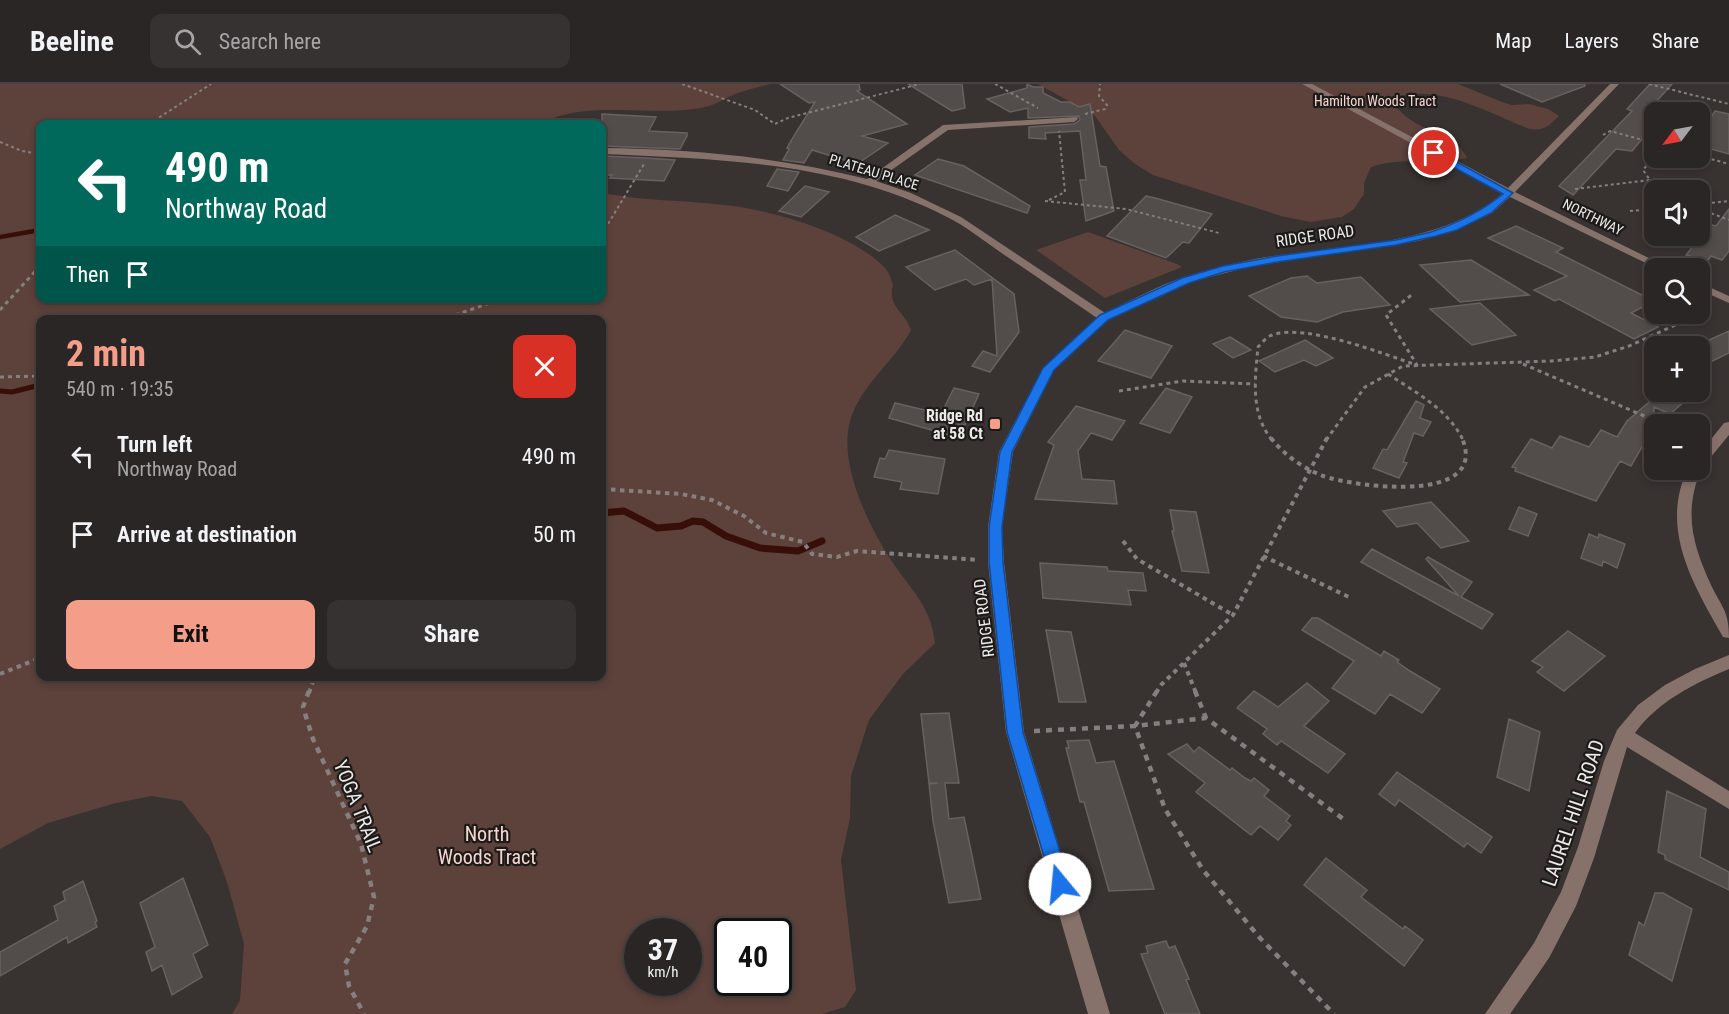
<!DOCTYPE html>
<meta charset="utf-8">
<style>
:root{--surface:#2a2625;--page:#363232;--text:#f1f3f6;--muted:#a5a5a7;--line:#464342;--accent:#f49e8a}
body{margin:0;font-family:"Roboto Condensed",sans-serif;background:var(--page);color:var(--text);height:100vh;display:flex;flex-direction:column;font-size:22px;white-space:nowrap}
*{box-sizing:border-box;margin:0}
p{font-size:20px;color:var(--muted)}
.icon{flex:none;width:33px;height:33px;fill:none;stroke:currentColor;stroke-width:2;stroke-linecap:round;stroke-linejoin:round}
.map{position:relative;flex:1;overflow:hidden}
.sheet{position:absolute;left:36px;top:231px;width:570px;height:366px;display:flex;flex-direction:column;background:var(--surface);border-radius:12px;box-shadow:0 3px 9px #0003,0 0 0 2px var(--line)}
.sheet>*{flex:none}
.guide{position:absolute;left:36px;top:36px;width:570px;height:183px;border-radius:12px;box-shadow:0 3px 9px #0003,0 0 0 2px var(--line);background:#00695c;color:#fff;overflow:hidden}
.needle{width:39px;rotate:238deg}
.tools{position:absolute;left:1644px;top:18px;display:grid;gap:12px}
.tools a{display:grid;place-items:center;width:66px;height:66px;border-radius:12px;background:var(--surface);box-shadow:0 3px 9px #0003,0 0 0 2px var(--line);font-size:30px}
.speed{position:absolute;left:624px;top:834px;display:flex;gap:12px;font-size:30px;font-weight:700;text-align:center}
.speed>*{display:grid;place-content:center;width:78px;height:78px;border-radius:50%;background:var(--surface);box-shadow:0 3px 9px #0003,0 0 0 2px var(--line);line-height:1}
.speed small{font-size:15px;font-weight:400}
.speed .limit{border:3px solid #111;border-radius:9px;background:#fff;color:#111}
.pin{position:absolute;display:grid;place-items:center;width:51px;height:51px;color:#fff;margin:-26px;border:3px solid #fff;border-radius:50%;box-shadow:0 2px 6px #0007}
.me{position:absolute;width:66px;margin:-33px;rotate:343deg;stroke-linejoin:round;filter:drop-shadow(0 0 4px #0008)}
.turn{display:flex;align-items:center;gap:21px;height:126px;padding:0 30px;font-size:27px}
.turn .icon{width:78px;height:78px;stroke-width:2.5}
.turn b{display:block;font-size:42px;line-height:51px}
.then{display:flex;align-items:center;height:57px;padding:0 30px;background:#0003;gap:12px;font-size:22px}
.round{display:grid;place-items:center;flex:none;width:63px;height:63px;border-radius:12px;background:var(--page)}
.head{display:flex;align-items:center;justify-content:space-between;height:102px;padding:0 30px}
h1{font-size:36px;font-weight:700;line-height:45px;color:var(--accent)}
.primary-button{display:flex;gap:12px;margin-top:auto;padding:12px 30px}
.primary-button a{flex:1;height:69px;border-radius:12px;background:var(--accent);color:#111;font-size:24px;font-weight:700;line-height:69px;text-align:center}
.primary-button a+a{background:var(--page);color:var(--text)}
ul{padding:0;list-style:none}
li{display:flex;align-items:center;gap:18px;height:78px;padding:0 30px}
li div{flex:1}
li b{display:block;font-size:22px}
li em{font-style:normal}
header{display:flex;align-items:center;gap:36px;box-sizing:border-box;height:84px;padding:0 30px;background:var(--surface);border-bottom:2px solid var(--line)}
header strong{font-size:28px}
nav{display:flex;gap:33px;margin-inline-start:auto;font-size:21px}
.search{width:420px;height:54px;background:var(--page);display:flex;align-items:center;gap:15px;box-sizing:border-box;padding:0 21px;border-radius:12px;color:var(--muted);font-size:22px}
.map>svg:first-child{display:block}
.green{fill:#5d413b;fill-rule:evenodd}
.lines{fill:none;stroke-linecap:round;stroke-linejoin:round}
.stream-far2{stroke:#370f08;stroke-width:4.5}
.stream-far1{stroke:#370f08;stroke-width:5}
.stream{stroke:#370f08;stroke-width:7}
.building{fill:#524c4b;stroke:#67615f;stroke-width:1.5}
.path-far3{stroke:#85807f;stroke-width:2;stroke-dasharray:3 3;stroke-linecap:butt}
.path-far2{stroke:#85807f;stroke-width:3;stroke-dasharray:4 4;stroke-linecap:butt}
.path-far1{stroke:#85807f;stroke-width:4;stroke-dasharray:4.5 4.5;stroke-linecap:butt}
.path{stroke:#85807f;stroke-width:4.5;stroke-dasharray:6 6;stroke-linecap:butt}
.minor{fill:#87716b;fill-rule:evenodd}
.route{fill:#1a73e8;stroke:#114b97;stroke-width:1.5}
.poi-dot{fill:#f49e8a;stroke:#1d1b1a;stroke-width:2}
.labels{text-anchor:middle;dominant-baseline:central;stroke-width:4.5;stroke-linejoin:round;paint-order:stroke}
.far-park-label{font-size:14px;fill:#f7d6cf;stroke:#1d1b1a}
.far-street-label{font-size:14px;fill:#ece9e8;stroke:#1d1b1a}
.street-label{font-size:16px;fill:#ece9e8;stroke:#1d1b1a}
.poi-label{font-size:16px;font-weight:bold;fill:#ece9e8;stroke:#1d1b1a;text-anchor:end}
.near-street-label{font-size:20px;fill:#ece9e8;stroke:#1d1b1a}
.near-park-label{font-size:20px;fill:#f7d6cf;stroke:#1d1b1a}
</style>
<header>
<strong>Beeline</strong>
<div class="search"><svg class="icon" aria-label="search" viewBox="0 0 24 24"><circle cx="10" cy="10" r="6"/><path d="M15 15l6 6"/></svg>Search here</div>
<nav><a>Map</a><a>Layers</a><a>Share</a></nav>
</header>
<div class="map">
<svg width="1729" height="930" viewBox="0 0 1729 930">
<rect width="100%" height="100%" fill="#383231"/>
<!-- green -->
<path class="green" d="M0,0h771c-12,3 -25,6 -36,10 -12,5 -21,12 -34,14 -46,9 -120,-9 -159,16h-502v174h562v-105c41,8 82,7 123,12 47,5 127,28 160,63 4,4 6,11 8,17 -6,21 12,27 18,45 -17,33 -54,57 -62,96 -9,42 21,103 44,137 20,29 38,44 42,80l-32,31 -34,46 -18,56 -1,42 -9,42 15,130 -11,17 -23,7h-590l8,-14 4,-56 -17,-62 -17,-45 -28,-36 -30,-5 -36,7 -68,20 -48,26zM40,236h562v356h-562zM638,848h50v50h-50zM728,848h50v50h-50z
M1038,0h420l44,18 10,3 17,-1 19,5 11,7c-10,10 -15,15 -29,13 -43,-16 -87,-45 -135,-32l-2,6c5,6 11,13 18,17 18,13 46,16 56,38 -31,7 -65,-2 -96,9l-7,16v11l-10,15 -12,8 -31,5 -30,-6 -128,-41 -18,-11 -16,-14 -24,-34z
M1088,148l89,32 5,3 -77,31 -69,-48z"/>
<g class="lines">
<!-- stream-far2 -->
<path class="stream-far2" d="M0,153l40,-7"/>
<!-- stream-far1 -->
<path class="stream-far1" d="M0,307l12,1 28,-7"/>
<!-- stream -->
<path class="stream" d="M602,429l22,-2 33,17 24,-2 12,-5 10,1 23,14 34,12 38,3 24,-10"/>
</g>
<!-- building -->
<path class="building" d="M780,0h79l1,6 -3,1 50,33 -45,12 26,7 -31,21 -45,-14 -8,13 -21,-3 6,-11 -2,-1 2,-4 26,-42 -6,1z
M908,0h54l3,24 -13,3z
M1027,0l6,3h10v6l18,9h9l9,5 11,-3 10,62 6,1 8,44 -28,10 -6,-41h6l-6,-49 -35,2 1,6 -17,-1v-11l45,-3 6,-4 -1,-4 -51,2v-10l-18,4 -23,-13 40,-11z
M1500,0h85v2l-43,16z
M1650,0h22l-18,20v21l-22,26 -16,-2 -43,46 -14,-9 73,-75 -5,-2z
M1715,27l14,3v40l-29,-8v-12z
M602,30l54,3 -7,14 38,2v3l-7,13 -78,-3z
M602,72l44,2 29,2 -11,21 -54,-3 2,-3h-10z
M938,75l26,7 66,40 -3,7 -112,-38z
M777,85l22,3 -11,19 -21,-5z
M805,102l24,6 -28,25 -22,-6z
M1146,112l9,2 57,16 -23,29 -6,-1 -17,16 -59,-22z
M1729,125v42l-7,9 -11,-4 -6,8 -17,-6 2,-2 -4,-1 15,-19h3l8,-11 4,1z
M895,131l34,15 -50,21 -23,-14z
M1516,142l47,22 -7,4 98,49 -23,12 27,14 -24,12 -75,-40 -4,2 -21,-11 33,-14 -79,-38z
M955,166l59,44 5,38 -29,40 -18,-6 11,-15 14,5 -5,-77 -18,6 -8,-6 -31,11 -29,-23z
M1471,176l58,35 -69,7 -40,-37z
M1307,192l10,7 44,-6 29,28 -47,7 -26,10 -36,-5 -32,-21 42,-18z
M1480,219l36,32 -44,10 -42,-36z
M1125,246l47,16 -21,32 -53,-17z
M1729,247v22l-29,14v-23z
M1230,253l21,13 -18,8 -20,-14z
M1305,256l28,18 -17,8 -12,-6 -29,12 -16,-11z
M954,304l25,6 -14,31 -6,-1 -6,12 -64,-18 6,-15 46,11z
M1166,304l26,9 -22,36 -30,-10z
M1661,308h34l-25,22 -16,-7v37l-8,-4 -15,26 -11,-5 -24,40 -81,-30 1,-3 -4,-1 19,-28 21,9 8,-12 29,11 12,-17 16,7 10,-16z
M1416,317l8,4 -4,13 11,4 -8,14 -9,-3 -11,29 4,1 -8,15 -26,-10 10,-19 4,1z
M1076,322l49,15 -13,19 -21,-7 -13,18 4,28 32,2 3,23 -82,-5 19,-54 -6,-3z
M889,366l56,9 -7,35 -38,-5 2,-7 -28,-5 6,-19 5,1z
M1431,418l5,5 33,34 -28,7 -24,-25 -20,4 -14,-16z
M1519,423l18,7 -9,22 -19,-7z
M1170,426l26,2 13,61 -27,-2 -10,-40h2z
M1589,450l9,4 1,-4 26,10 -8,24 -14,-7 -1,5 -21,-8z
M1372,465l87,47 -33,-37 2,-2 44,25 -11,15 32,17 -11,15 -121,-67z
M1040,479l67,4 1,4 35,2 3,18 -18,-1 3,15 -88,-7z
M1312,534h6l63,38 3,-5 15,9 -2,2 13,9 30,18 -18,24 -32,-19 -15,20 -43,-26 22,-27 -52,-31z
M1046,546l25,2 15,70h-27z
M1568,547l37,25 -41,35 -27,-19 6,-5 -11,-6z
M1307,599l22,18 -25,25 41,28 -17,19 -47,-32 -4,4 -14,-11 4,-5 -30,-21 17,-17 24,16z
M949,629l10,70h-14l4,36 15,-2 17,82 -32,4 -16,-82 -4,-37 9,-1h-9l-8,-69z
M1509,635l31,13 -11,59 -32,-14z
M1089,656l7,23 18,-2 40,128 -45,2 -25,-89h-4l-14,-54h3l-2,-7z
M1187,660l7,8 5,-5 31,23 2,-2 13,10 6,3 3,-3 15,12 -5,6 26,20 -4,5 5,4 -13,15 -18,-14 -9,9 -55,-43 9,-9 -37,-29z
M1397,688l95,65 -11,16 -14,-10 -3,4 -65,-47 -4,6 -16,-12z
M1667,707l39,18 -6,48 29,15v18l-64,-31v-4l-7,-3z
M1326,774l41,32 -6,7 42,32 2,-3 18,14 -19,26 -100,-81z
M183,794l25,67 -15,9 9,23 -30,18 -10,-30 -10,6 -6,-19 9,-5 -15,-44z
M83,797l14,40 -2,1 2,5 -29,16 -1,-6 -67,39v-24l58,-32 -4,-14 11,-6 -2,-8z
M1655,809h8l29,16 -20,72 -43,-26 10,-33 5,4z
M1166,857l3,7 6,-2 14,33 -3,1 14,34h-35l-24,-60 7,-1 -2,-7z"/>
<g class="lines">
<!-- path-far3 -->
<path class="path-far3" d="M682,0l73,26 20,14 13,-6 132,-34
M995,0l43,24
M1649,0l80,20
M1085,30l20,-5 2,-4 -8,-9 1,-12
M149,40l62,-40
M1603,51l7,-4 44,12
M0,58l22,9 18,3
M1700,72l29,8
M1654,73l-11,13 7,10 14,10
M1575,105l75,-9
M1049,116l16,-8 -6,-61
M1045,117l81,8 93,24
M1700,120l29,-3
M1700,125l29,11
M1630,127l24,-2
M602,150l42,-70"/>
<!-- path-far2 -->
<path class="path-far2" d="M0,226l40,-44
M440,236l65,-22
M1523,280l140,60
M1388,290c27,18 60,35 75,66
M0,293l40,-1
M1119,307l64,-10 72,3
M1272,356c-22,-27 -17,-61 -14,-93 4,-4 8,-10 14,-12 34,-12 111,19 145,30l-31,-50 28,-22
M1326,356l39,-53 38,-21 149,-5 43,-4 34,-11 86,-39"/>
<!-- path-far1 -->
<path class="path-far1" d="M1271,354c13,17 32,30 52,38 32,11 167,29 139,-38
M602,405l79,5 31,6 32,16 22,17 37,9 9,12 25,3 20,-6 122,9
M1123,457l14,18 96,56
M1263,472l88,42
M1184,579l12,30
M0,590l40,-16
M309,609l6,-17
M1156,609l5,-8 72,-70 94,-177"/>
<!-- path -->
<path class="path" d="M309,607l-6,16 10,32 48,105 13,53 -7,29 -22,38 4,22 15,28
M1157,607l-22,35 30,83 38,61 57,68 74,76
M1195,607l11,27
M1034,647l101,-5 71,-8 140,103"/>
<!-- minor -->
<path class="minor" d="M1302,0h10l196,104 102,-104h9l-104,108 154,76h-13l-146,-71 -18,16 -35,17 -39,11 -165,25 -63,16 -82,38 -54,50 -41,82 -11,75 2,35 20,170 86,282h-22l-82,-282 -18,-170v-35l11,-75 44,-84 54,-50c-31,-21 -63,-43 -94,-64 -19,-13 -37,-28 -58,-38 -106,-54 -226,-57 -343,-62v-6c89,1 178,9 265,31l76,-54 134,-8 1,2 -4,3 -126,8 -72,51 35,12 50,24 144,96c25,-12 52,-27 79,-36 23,-7 47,-13 71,-18 80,-14 184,-11 248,-66z
M1700,199l29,13v7l-29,-13z
M1729,338v13l-24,29 -5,1v-12l24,-30z
M1700,384l1,2c-18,43 -8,76 11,117 11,22 17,25 17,51l-6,-1c-30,-53 -63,-107 -36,-167h13z
M1729,571v14c-34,14 -72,33 -94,64l94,58v18l-102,-62 -33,111 -18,48 -27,52 -39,56h-25l49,-71 27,-51 17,-45 26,-86 13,-31 21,-25 27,-20 30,-16z"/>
</g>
<!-- route -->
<path class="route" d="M1431,67h6l76,42 -22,20 -34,17 -21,6 -40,9 -119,17 -53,10 -35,11 -81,37 -54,50 -42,82 -10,75 1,35 20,170 47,152 -3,6 -7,3 -6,-3 -47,-158 -18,-170v-35l11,-75 43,-84 57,-53 82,-37 41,-12 54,-10 119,-16 35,-8c27,-9 50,-20 72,-38l-72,-39z"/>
<!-- markers -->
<rect class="poi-dot" x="989" y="334" width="12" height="12" rx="3"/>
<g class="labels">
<!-- far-park labels -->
<g class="far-park-label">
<text x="1375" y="17">Hamilton Woods Tract</text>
</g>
<!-- far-street labels -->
<g class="far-street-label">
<text transform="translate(874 88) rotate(17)">PLATEAU PLACE</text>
<text transform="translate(1593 133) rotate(26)">NORTHWAY</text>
</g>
<!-- street labels -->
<g class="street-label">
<text transform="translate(1315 152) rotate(-8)">RIDGE ROAD</text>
<text transform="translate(984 534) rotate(-97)">RIDGE ROAD</text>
</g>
<!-- poi labels -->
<g class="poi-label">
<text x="983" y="331">Ridge Rd<tspan x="983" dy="18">at 58 Ct</tspan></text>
</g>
<!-- near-street labels -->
<g class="near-street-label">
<text transform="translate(358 722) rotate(68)">YOGA TRAIL</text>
<text transform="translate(1573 729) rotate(-71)">LAUREL HILL ROAD</text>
</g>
<!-- near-park labels -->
<g class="near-park-label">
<text x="487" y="750">North<tspan x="487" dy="23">Woods Tract</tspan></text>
</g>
</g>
</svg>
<div class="tools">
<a><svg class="needle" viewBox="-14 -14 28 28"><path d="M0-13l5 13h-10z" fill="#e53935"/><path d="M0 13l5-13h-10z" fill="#a5a5a7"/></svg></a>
<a><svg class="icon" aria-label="sound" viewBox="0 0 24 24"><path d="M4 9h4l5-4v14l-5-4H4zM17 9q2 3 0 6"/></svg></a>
<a><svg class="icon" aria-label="search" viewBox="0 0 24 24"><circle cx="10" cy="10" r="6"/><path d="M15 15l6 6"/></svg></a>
<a>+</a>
<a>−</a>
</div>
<div class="speed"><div>37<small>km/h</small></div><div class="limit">40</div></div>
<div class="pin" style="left:1434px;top:69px;background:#d93025"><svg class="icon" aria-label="arrive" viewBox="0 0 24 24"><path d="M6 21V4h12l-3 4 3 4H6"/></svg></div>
<svg class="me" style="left:1060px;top:800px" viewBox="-20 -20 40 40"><circle r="19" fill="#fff"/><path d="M0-13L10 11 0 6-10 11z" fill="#1a73e8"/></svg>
<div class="guide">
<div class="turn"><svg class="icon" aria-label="left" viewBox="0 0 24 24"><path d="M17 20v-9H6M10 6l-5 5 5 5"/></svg><div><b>490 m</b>Northway Road</div></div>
<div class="then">Then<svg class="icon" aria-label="arrive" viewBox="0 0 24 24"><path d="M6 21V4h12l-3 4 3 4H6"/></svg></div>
</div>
<section class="sheet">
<div class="head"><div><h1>2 min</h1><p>540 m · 19:35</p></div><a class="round" style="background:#d93025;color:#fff"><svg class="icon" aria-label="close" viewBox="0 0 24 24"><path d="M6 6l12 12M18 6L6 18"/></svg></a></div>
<ul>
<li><svg class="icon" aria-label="left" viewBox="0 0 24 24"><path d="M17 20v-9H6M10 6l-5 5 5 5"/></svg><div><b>Turn left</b><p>Northway Road</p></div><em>490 m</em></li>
<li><svg class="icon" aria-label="arrive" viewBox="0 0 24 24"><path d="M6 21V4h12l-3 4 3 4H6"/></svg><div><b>Arrive at destination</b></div><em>50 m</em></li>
</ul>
<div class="primary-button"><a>Exit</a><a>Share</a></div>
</section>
</div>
